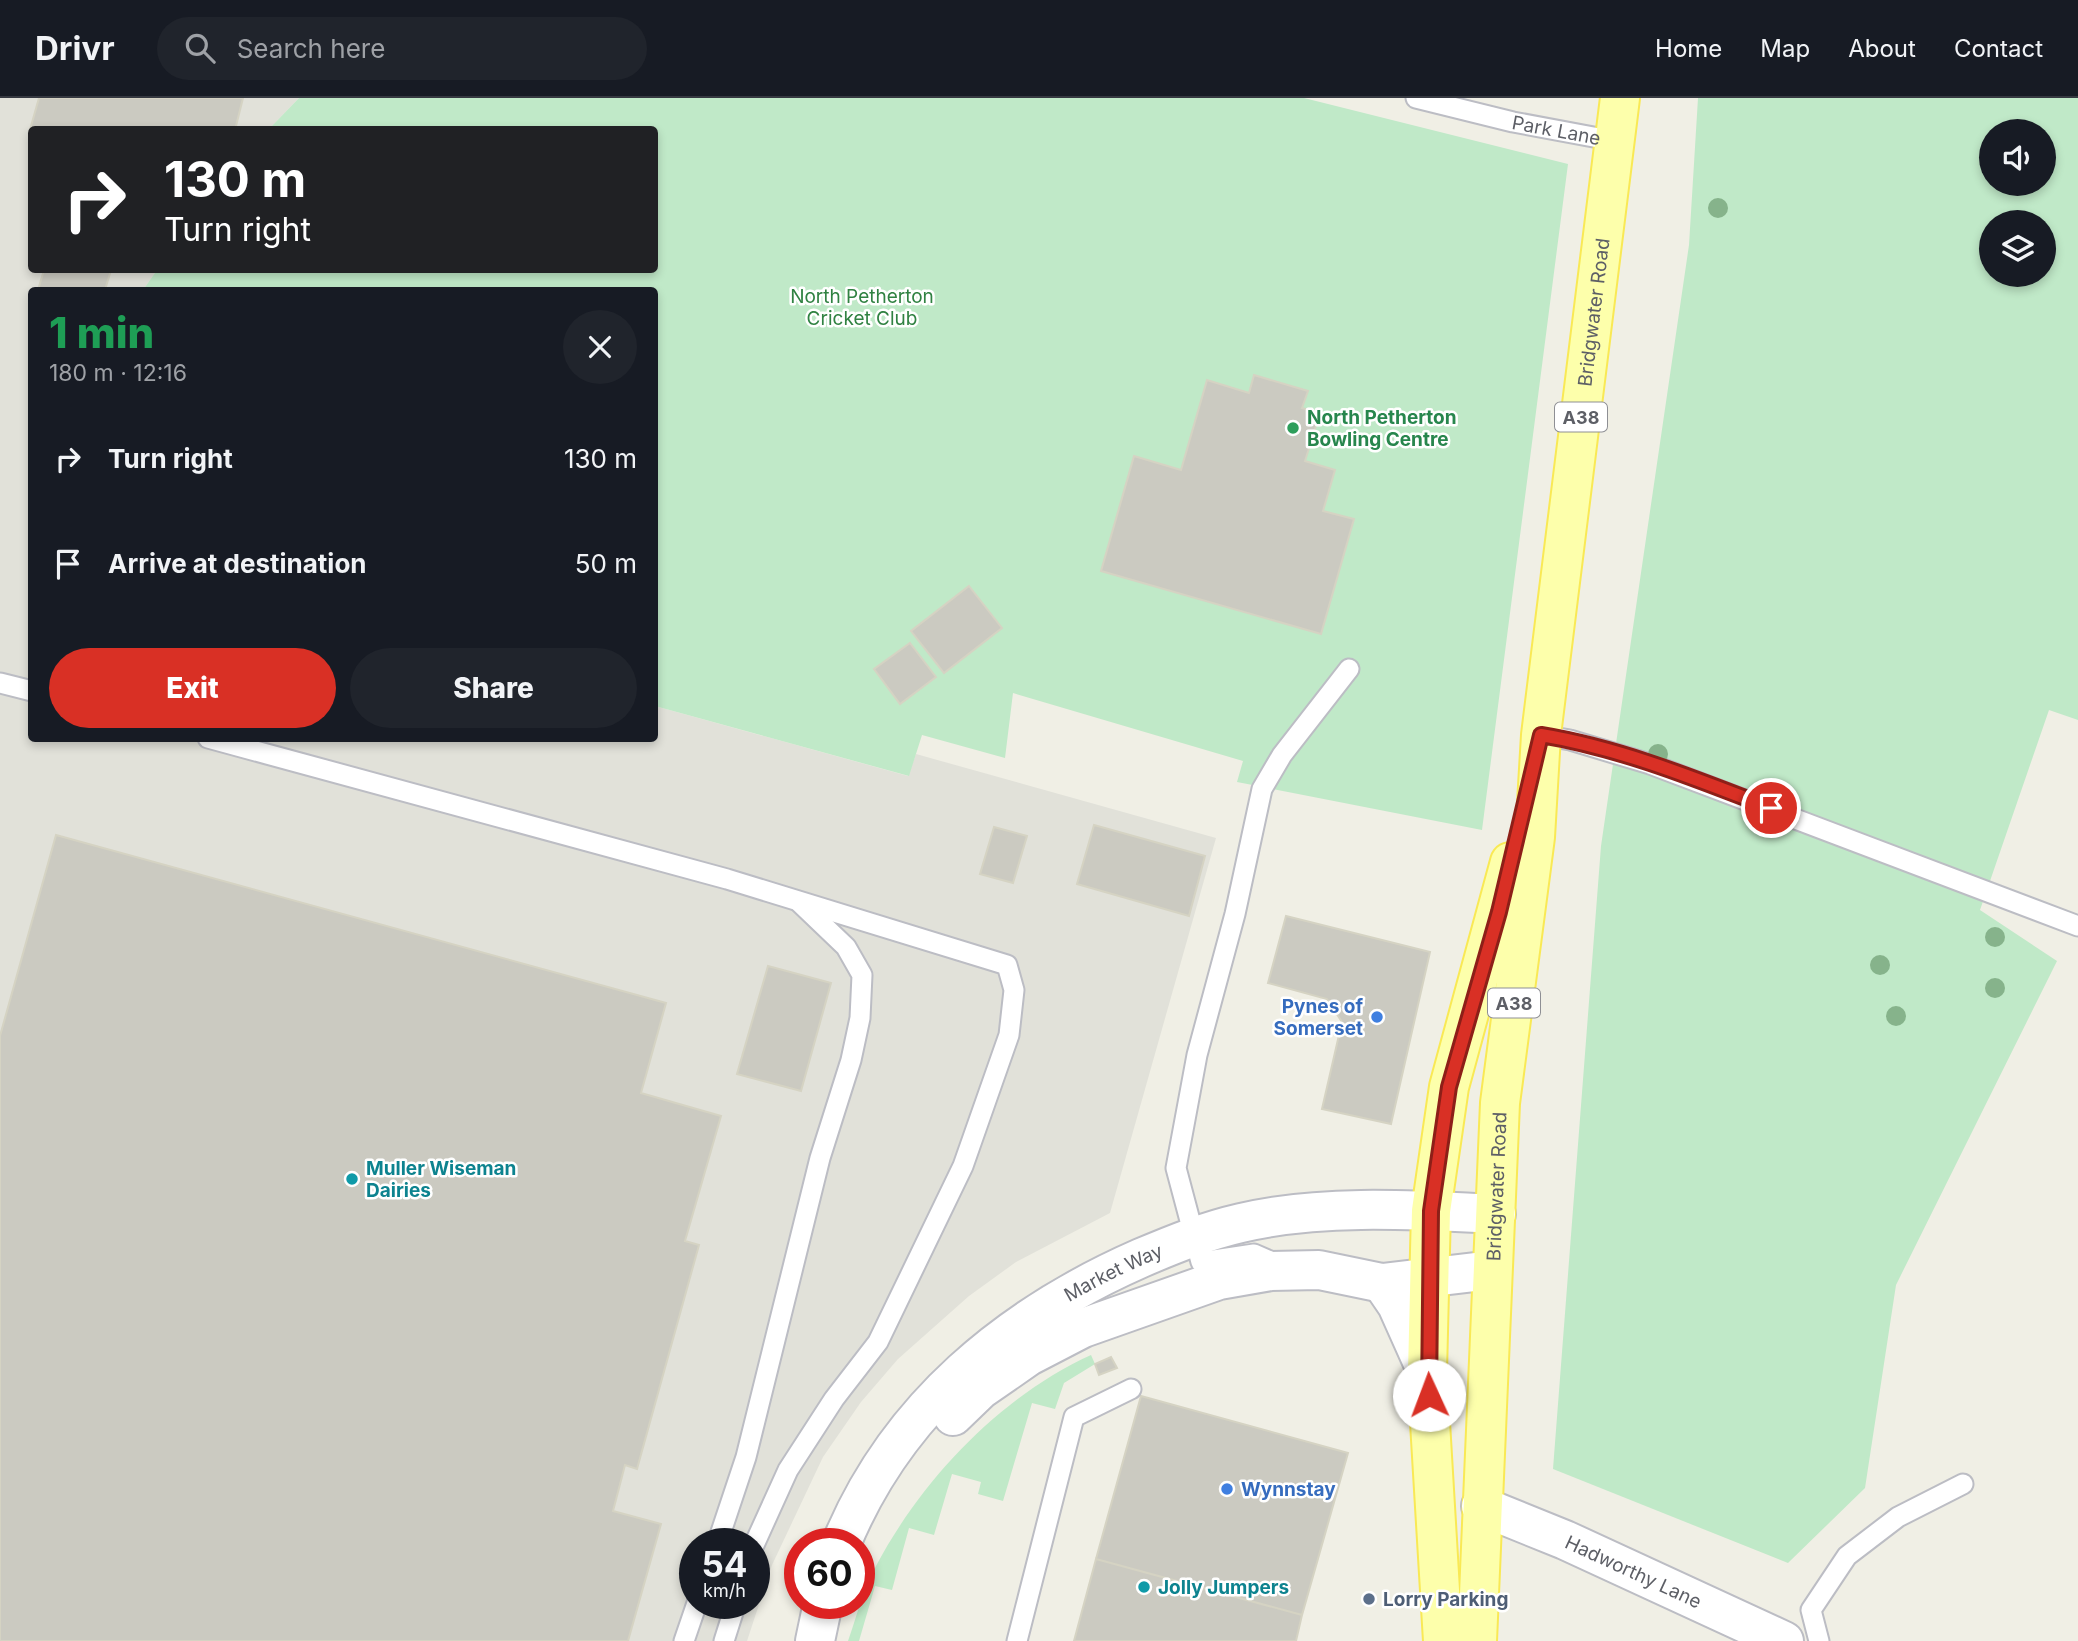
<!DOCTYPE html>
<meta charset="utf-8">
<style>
:root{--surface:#171b24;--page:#20242c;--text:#f1f3f6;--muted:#9ea1a6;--line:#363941;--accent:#d93025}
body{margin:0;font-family:Inter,sans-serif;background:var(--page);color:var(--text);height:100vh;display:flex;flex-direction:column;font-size:26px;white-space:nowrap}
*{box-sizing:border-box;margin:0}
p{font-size:23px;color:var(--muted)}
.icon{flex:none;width:38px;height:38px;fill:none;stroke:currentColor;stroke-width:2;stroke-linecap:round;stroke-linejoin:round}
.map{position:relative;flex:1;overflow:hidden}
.drawer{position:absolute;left:28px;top:189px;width:630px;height:455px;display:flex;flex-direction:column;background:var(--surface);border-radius:7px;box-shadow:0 4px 10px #0003}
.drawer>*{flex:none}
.banner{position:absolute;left:28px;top:28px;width:630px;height:147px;border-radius:7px;box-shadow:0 4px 10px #0003;background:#202124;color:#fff;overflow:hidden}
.controls{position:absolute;left:1979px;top:21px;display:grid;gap:14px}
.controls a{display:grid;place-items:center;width:77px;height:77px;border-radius:50%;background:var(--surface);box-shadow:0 4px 10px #0003;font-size:35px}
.speed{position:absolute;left:679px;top:1430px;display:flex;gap:14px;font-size:35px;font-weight:700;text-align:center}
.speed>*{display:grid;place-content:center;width:91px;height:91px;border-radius:50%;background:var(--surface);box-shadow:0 4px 10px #0003;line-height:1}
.speed small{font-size:18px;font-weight:400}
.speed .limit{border:10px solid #d22;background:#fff;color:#111}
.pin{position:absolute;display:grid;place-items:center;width:60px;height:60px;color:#fff;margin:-30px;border:4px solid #fff;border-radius:50%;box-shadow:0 2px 7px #0007}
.me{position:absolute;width:77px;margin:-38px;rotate:358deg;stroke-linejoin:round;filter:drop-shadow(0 0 5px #0008)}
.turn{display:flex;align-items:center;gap:24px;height:147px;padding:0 21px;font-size:32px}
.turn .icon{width:91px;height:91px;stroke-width:2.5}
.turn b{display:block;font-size:49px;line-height:60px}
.round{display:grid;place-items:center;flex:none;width:74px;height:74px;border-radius:37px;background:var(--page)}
.head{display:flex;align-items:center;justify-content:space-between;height:119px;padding:0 21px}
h1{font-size:42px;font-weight:800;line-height:52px;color:#1e9e55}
.primary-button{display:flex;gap:14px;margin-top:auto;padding:14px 21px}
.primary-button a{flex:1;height:80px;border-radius:42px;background:var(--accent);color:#fff;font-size:28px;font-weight:800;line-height:80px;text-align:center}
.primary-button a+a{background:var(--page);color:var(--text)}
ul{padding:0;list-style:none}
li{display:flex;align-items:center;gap:21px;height:105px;padding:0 21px}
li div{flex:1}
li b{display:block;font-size:26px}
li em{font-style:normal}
header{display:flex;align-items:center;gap:42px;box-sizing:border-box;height:98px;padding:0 35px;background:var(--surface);border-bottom:2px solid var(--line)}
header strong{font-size:33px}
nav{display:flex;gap:38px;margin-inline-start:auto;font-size:24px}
.search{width:490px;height:63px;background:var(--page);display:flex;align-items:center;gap:18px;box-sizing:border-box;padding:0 24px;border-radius:38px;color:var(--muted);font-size:26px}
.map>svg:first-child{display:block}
.industrial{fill:#e1e1d9;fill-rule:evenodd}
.green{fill:#c0e9c8;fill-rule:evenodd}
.building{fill:#cbcac1;stroke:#d5d3c3;stroke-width:2}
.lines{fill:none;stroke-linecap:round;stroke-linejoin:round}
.lane-casing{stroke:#bcbdc4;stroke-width:23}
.street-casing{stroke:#bcbdc4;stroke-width:42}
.primary-casing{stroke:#f9e955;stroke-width:42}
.lane{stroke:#fff;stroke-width:19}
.street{stroke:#fff;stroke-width:38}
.primary{stroke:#fdffab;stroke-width:38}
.tree{fill:#86b38b}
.route-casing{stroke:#8d1f18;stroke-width:18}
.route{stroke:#d93025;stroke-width:12}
.leisure-dot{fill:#2e9e5b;stroke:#fff;stroke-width:2.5}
.shop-dot{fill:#3f7fe0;stroke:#fff;stroke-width:2.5}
.culture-dot{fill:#0f9aa8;stroke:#fff;stroke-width:2.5}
.service-dot{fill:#5c6f8a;stroke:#fff;stroke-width:2.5}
.labels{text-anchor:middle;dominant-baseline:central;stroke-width:5;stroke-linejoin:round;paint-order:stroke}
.shield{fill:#fff;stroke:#8e8f94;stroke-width:2}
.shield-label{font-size:18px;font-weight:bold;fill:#5d5f66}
.street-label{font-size:19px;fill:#5d5f66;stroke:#fff}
.park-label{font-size:19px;fill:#308242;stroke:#fff}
.leisure-label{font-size:19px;font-weight:bold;fill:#27864d;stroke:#fff;text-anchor:start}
.shop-label{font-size:19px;font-weight:bold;fill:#366cbe;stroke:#fff;text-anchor:end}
.culture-label{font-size:19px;font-weight:bold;fill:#0d838f;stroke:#fff;text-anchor:start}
.service-label{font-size:19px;font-weight:bold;fill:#4e5e75;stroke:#fff;text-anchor:start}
</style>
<header>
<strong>Drivr</strong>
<div class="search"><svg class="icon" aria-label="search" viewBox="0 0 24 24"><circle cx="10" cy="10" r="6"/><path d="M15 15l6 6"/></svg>Search here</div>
<nav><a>Home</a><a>Map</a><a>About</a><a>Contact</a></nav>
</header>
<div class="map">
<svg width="2078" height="1543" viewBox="0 0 2078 1543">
<rect width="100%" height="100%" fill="#f0efe5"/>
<!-- industrial -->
<path class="industrial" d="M0,0h299l-30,31 -237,1v140h125l-14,20h-111v448h622l1,-32 253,70 8,-22 300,84 -106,375 -94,49 -47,34 -71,63 -37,43 -38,55 -51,108 -25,76h-747zM695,1446h59v59h-59z"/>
<!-- green -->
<path class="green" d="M299,0h1005l264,66 -86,666 -245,-48 6,-21 -230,-68 -8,65 -83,-23 -13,41 -254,-70 -1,-416h-511l14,-20h497v-140l-385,-1z
M1698,0h380v622l-29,-10 -69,200 77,51 -161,324 -31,203 -77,75 -235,-94 48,-623 88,-601zM1992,33h52v53h-52zM1992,124h52v53h-52z
M1091,1257l4,9 -31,19 -9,26 -23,-6 -29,98 -25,-7 3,-12 -29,-8 -18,61 -25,-7 -17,62 -17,-4 -16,55h-11c9,-25 15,-52 28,-75 46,-87 125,-170 215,-211z"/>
<!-- building -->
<path class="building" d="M39,0h204l-8,32h-203v4l-3,-1z
M44,172h67l-6,20h-67z
M1254,277l54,16 -6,17 18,5 -15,48 30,9 -12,41 31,8 -33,115 -220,-63 33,-115 47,14 26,-90 42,13z
M969,488l33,42 -58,45 -33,-42z
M910,545l26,34 -36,27 -26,-35z
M1094,727l111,31 -16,60 -112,-32z
M994,729l33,9 -14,47 -33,-9z
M56,737l610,168 -25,90 80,23 -36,125 14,4 -62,224 -12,-4 -12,46 48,13 -33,117h-628v-605z
M1286,818l144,36 -39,172 -69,-15 20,-87 -15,-23 -59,-16z
M768,868l63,17 -30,108 -64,-17z
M1111,1259l6,11 -18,7 -4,-11z
M1141,1298l207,57 -46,162 -206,-56z
M1096,1461l206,56 -6,26h-222z"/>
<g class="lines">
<defs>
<g id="lane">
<path id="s1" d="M1416,0l97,24 102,19"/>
<path d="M0,585l32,8"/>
<path d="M1541,637l29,5 80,24 428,162"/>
<path d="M208,640l519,141 280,86 7,25 -5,45 -46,131 -85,176 -44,57 -46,71 -34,75"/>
<path d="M1277,1166l-23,-10 -53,8 -25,-94 21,-113 38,-141 27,-125 20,-34 67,-86"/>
<path d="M717,1446l29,-87 74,-299 31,-98 9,-42 2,-43 -16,-28 -46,-44"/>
<path d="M684,1543l13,-38"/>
<path d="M724,1543l12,-38"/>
<path d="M1017,1543l57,-224 57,-28"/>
<path d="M1819,1543l-8,-31 36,-54 51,-39 65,-33"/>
</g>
<g id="street">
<path d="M1382,1185l15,22 30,67"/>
<path d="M953,1318l27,-26 49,-34 54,-28 136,-48 52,-9 48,-1 63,13 110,-13"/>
<path id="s2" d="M1481,1408l84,34 219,101"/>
<path id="s3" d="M841,1446c56,-137 168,-228 300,-286 33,-14 65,-27 100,-35 79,-19 174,-13 255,-9"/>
<path d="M815,1543l8,-38"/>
</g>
<g id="primary">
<path d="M1443,1543l-16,-269 4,-161 18,-124 61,-225"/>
<path id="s4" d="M1477,1543l23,-538 35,-266 6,-102 79,-637"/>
</g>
</defs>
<!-- lane casing -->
<use href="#lane" class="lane-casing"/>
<!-- street casing -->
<use href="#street" class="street-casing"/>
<!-- primary casing -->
<use href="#primary" class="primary-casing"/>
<!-- lane -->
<use href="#lane" class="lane"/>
<!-- street -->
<use href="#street" class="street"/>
<!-- primary -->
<use href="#primary" class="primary"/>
</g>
<!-- trees -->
<g class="tree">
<circle cx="1718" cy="110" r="10"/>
<circle cx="1658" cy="656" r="10"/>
<circle cx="1995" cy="839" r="10"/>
<circle cx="1880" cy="867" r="10"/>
<circle cx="1995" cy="890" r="10"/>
<circle cx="1896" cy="918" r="10"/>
</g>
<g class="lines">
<defs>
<path id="route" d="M1429,1297l2,-184 18,-124 50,-175 42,-177c79,13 155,44 230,73"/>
</defs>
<!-- route casing -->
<use href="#route" class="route-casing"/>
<!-- route -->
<use href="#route" class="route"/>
</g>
<!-- markers -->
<circle class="leisure-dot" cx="1293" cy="330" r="7"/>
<g class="shop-dot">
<circle cx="1377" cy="919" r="7"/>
<circle cx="1227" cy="1391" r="7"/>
</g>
<g class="culture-dot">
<circle cx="352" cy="1081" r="7"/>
<circle cx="1144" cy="1489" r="7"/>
</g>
<circle class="service-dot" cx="1369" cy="1501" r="7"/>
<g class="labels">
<!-- shield labels -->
<g class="shield">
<rect x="1555" y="304.5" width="52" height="29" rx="5"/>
<rect x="1488" y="890.5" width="52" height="29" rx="5"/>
</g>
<g class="shield-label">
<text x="1581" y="319">A38</text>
<text x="1514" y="905">A38</text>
</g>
<!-- street labels -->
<g class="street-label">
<text stroke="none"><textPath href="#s1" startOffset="144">Park Lane</textPath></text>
<text stroke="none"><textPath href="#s4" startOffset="1335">Bridgwater Road</textPath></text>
<text stroke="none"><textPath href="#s4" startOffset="455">Bridgwater Road</textPath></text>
<text stroke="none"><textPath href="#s3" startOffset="394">Market Way</textPath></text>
<text stroke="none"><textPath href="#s2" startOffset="166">Hadworthy Lane</textPath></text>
</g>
<!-- park labels -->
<g class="park-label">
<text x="862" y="198">North Petherton<tspan x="862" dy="22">Cricket Club</tspan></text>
</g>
<!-- leisure labels -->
<g class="leisure-label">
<text x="1307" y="319">North Petherton<tspan x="1307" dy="22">Bowling Centre</tspan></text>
</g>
<!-- shop labels -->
<g class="shop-label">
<text x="1363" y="908">Pynes of<tspan x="1363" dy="22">Somerset</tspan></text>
<text x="1241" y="1391" text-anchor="start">Wynnstay</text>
</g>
<!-- culture labels -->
<g class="culture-label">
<text x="366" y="1070">Muller Wiseman<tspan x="366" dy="22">Dairies</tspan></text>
<text x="1158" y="1489">Jolly Jumpers</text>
</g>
<!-- service labels -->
<g class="service-label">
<text x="1383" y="1501">Lorry Parking</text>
</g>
</g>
</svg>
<div class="controls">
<a><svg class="icon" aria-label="sound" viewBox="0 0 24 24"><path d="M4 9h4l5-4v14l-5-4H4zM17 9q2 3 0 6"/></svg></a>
<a><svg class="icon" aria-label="layers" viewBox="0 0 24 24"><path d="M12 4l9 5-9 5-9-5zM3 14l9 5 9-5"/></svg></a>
</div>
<div class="speed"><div>54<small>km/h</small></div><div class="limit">60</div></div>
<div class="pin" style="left:1771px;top:710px;background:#d93025"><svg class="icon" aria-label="arrive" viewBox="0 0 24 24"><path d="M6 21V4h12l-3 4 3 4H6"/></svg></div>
<svg class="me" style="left:1429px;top:1297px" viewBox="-20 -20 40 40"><circle r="19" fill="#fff"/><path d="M0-13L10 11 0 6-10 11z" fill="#d93025"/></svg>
<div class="banner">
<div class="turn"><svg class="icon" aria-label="right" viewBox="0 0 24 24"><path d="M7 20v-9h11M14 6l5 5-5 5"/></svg><div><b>130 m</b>Turn right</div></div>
</div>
<section class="drawer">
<div class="head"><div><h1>1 min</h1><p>180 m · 12:16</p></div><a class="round"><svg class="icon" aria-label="close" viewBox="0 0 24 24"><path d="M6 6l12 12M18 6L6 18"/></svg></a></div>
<ul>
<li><svg class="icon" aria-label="right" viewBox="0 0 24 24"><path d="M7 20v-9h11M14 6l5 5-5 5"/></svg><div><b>Turn right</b></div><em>130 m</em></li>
<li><svg class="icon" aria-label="arrive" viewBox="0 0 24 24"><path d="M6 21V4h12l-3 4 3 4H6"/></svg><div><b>Arrive at destination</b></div><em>50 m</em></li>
</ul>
<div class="primary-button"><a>Exit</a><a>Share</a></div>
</section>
</div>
